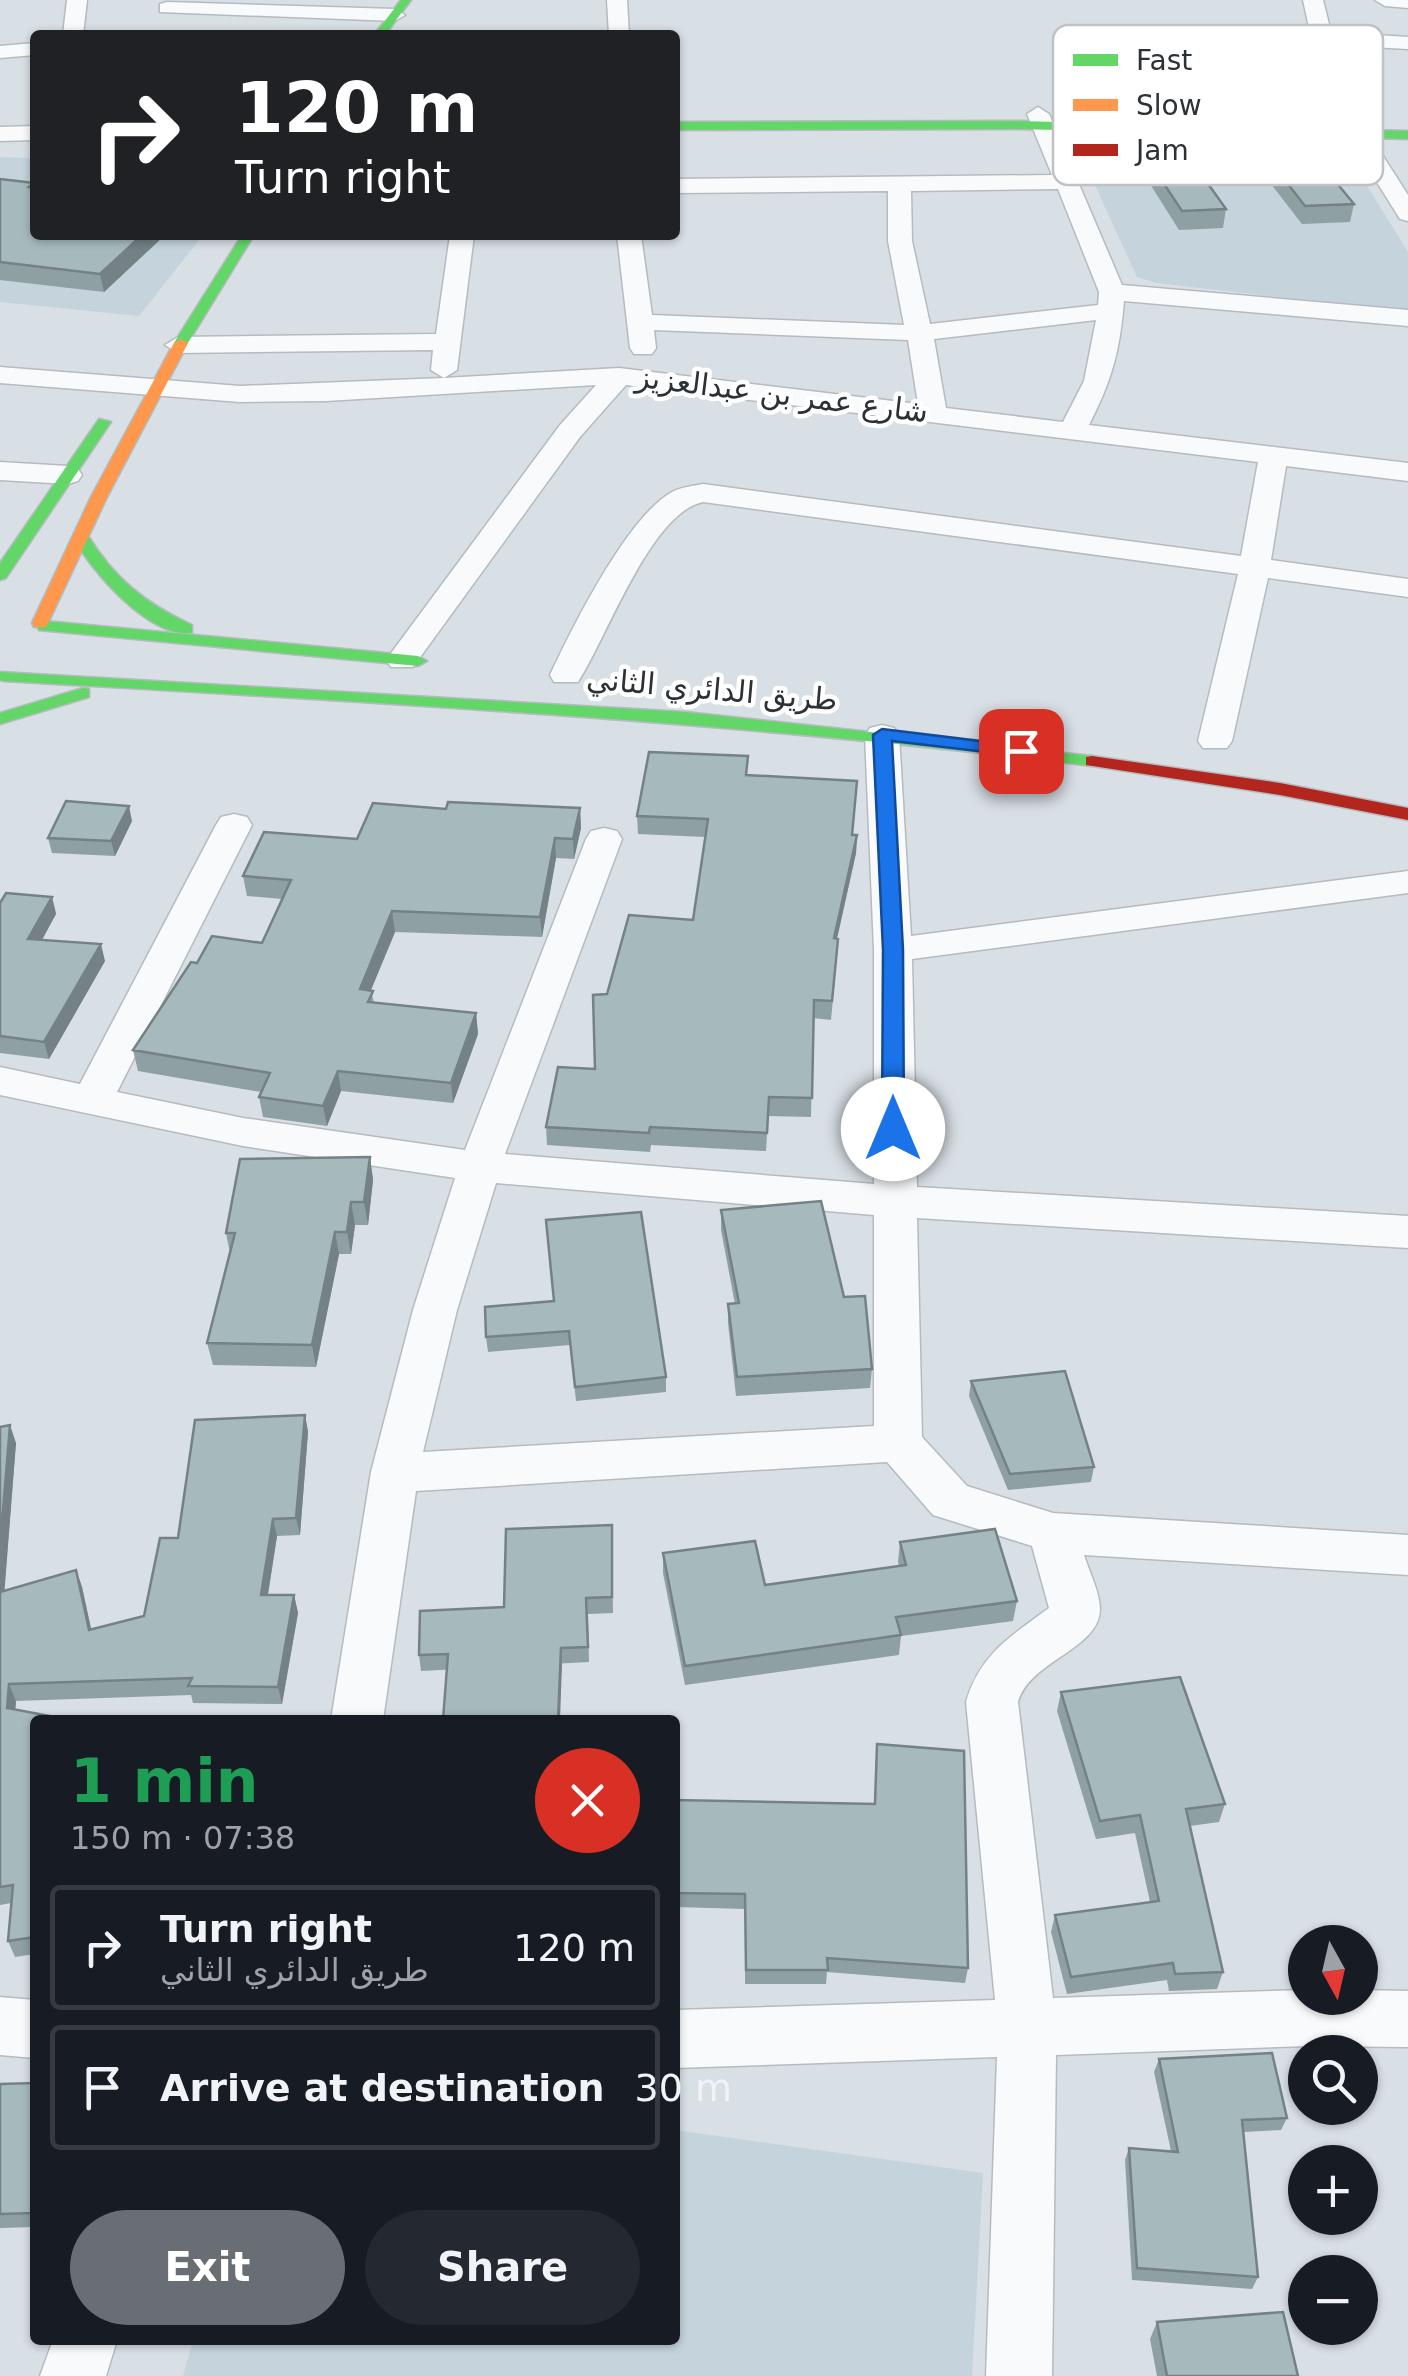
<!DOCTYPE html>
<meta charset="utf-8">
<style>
:root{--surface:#171b24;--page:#242831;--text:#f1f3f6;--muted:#9ea1a6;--line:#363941;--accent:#686e73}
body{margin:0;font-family:"DejaVu Sans","Noto Naskh Arabic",sans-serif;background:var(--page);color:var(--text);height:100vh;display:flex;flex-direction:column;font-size:38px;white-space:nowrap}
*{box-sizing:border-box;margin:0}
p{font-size:32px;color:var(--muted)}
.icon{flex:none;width:55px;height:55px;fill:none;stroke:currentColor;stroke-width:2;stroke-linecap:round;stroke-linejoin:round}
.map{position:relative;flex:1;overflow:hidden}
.side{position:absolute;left:30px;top:1715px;width:650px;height:630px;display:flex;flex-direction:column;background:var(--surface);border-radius:10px;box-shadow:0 2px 8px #0004}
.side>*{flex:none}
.banner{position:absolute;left:30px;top:30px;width:650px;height:210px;border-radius:10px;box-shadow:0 2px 8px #0004;background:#202124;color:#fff;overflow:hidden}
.needle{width:65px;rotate:172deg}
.buttons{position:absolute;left:1288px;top:1925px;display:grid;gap:20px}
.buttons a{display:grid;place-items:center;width:90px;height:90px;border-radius:50%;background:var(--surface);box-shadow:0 2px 8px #0004;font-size:50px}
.pin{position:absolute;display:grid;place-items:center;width:85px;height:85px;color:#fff;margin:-42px;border-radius:20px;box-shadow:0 5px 15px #0006}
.me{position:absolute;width:110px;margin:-55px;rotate:0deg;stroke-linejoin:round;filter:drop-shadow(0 0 8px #0008)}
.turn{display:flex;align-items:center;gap:35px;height:210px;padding:0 40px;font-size:45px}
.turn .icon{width:130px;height:130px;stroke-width:2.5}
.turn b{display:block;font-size:70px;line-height:85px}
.round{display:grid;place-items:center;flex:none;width:105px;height:105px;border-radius:52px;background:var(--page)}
.overview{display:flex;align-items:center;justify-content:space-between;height:170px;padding:0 40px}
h1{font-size:60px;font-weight:800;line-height:75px;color:#1e9e55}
.action{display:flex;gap:20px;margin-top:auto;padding:20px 40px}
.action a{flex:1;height:115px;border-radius:60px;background:var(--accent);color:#fff;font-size:40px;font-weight:800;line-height:115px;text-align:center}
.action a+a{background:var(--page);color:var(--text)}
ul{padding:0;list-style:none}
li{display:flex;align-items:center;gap:30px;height:125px;margin:0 20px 15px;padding:0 20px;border:5px solid var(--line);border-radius:10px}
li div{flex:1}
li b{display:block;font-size:38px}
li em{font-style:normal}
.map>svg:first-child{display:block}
.built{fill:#c5d3dd}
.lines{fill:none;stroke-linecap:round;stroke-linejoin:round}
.street-casing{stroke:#b5bbc0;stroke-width:3}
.fast-casing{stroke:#b5bbc0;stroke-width:3}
.slow-casing{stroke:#b5bbc0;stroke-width:3}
.jam-casing{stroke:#b5bbc0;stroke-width:3}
.street{fill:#f9fafb;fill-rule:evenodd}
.fast{fill:#63d668;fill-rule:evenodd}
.slow{fill:#ff974d;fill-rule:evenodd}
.jam{fill:#b3261e;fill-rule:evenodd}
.wall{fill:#8fa0a3}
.shaded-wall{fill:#748285}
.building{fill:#a6babe;stroke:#748285;stroke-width:2.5}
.route{fill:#1a73e8;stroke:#114b97;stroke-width:2.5}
.labels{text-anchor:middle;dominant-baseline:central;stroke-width:9;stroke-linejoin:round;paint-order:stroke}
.far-street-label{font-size:30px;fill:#2c3135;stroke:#fff}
.key{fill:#fff;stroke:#c0c1c2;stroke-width:2.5}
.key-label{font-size:28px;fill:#2c3135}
</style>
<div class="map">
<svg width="1408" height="2376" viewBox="0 0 1408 2376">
<rect width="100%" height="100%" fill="#d8dfe5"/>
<!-- built -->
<path class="built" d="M1089,138l232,4 24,8 63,102v60l-252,-29 -19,-6 -60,-131z
M0,157l35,1v77h168l-64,81 -139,-14z
M675,2130l308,43 -11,203h-789l10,-36h482z"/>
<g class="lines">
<defs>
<path id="street" d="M67,0h20l-4,35h-20z
M607,0h20l2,35h-20z
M1303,0h20l8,32 77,5v12l-74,-4 12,51 14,25 -3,5h-16l-17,-30z
M1375,0h33v8l-23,-2z
M167,2l228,7 10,6 -10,6 -235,-9v-8z
M35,43v12l-35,3v-12z
M1038,107l11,7 73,171 286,25v16l-284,-25c-4,50 -12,79 -35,124l319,38v18l-122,-15 -15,94 137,19v18l-140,-19 -36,163 -5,7h-24l-5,-7 40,-167 -535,-72c-53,11 -97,138 -125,180h-24l-4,-7c22,-47 77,-158 122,-183 9,-5 21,-6 31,-8l538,72 17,-94 -632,-77 -46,52 -167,230h-22l-5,-7 174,-235 36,-40 -270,16 -86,1 -240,-19v-16l240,19 204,-8 -13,-8 2,-20 -255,3 -13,-8 13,-8 258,-3 14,-99h24l-17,135 -13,8 175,-10 299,36 -10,-64 -254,-10 2,18 -4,6h-18l-4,-6 -13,-113h24l11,80 252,10 -16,-84v-50l-213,2v-14l377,-4 -25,-61zM1058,189l41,103 -1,13 -168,19 -18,-83 -1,-50zM1096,320l-12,61 -21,41 -117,-14 -12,-69z
M35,126v14l-35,1v-14z
M1357,126l8,2 43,67v26l-8,-2 -54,-86z
M0,462l68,4 10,3 4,6 -4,6 -10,3 -68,-4z
M882,725l12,3 5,7 12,201 497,-65v22l-496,66 5,228 491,29v32l-491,-30 5,219 45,49 86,27 355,22v40l-324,-20c5,16 16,38 16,54 0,40 -71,52 -82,93l35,296 252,-8v8h55v-8l48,1v56l-101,-1 -251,9 -4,321h-66l11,-319 -322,11v-58l320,-10 -29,-298c14,-48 45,-66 83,-94l-17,-62 -99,-31 -46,-53 -471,29 -33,229h-52l40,-248 42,-162 42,-132 -212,-32 -243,-51v-28l80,17 136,-259 5,-8 13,-3 13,3 5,8 -135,267 126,26 222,32 121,-311 5,-8 13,-3 13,3 5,8 -117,315 369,30v-234l-9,-215 5,-7zM496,1183l378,32v211l-451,26 34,-142z
M0,1997l35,3v58l-35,-3z
M53,2340h64l-11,36h-66z"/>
<path id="fast" d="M401,0h10l-26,35h-11z
M1019,121l389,10v8l-389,-10 -344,1v-8z
M242,235h12l-68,111h-10l-2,-3z
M99,419l12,3 -105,156 -6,2v-17z
M75,534h12c27,44 57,69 105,91v8c-43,5 -101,-62 -119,-96z
M45,621l373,35 9,5 -9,5 -379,-36 -2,-4z
M0,672l685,40 407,44 9,5 -9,5c-361,-45 -724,-64 -1088,-85l-4,-1z
M83,688l6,1v8l-89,27v-11z"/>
<path id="slow" d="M181,339l7,4 -81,154 -59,126 -2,4h-12l-2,-4 59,-126 83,-154z"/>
<path id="jam" d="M1092,756l188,27 128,25v12l-128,-25 -194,-30v-8z"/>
</defs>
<!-- street casing -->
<use href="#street" class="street-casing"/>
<!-- fast casing -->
<use href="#fast" class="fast-casing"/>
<!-- slow casing -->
<use href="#slow" class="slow-casing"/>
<!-- jam casing -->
<use href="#jam" class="jam-casing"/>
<!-- street -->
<use href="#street" class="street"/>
<!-- fast -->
<use href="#fast" class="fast"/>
<!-- slow -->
<use href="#slow" class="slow"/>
<!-- jam -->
<use href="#jam" class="jam"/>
</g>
<!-- wall -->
<path class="wall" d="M1270,161l84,43 -4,18 -48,2 -35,-45z
M1152,166l74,43 -3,19 -44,2 -29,-46z
M0,179l35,56h130l-61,57 -104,-12z
M748,775l105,60h4l-1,18 -19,86v18l-6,63 -18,-2 -2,99 -43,-1 -2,35 -115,-6 -1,7 -103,-7 -1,-18 49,-58 12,-75 86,-74 12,-83 -67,-3 -1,-18z
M580,808l1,20 -7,31 -18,-1 -14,79 -147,-5 -24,58 3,13 102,10 2,21 -25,69 -112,-12 -14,35 -64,-9 -4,-20 2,-5 -123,-21 -5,-21 64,-87 65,-20 20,-44 -35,-3 -4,-20 203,-67z
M132,821l-17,35 -63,-3 -4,-15z
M52,897l4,17 -14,26 63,21 -56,98 -49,-6v-150z
M370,1157l3,23 -5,45h-13l-4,29h-12l-23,113 -103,-2 -6,-22 23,-90 -4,-20z
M721,1210l123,87 28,72 -2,19 -134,8 -8,-73v-19h7l-14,-74z
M554,1301l112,76v15l-90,9 -6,-56 -82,7 -2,-15z
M971,1381l123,86 -3,15 -83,8 -39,-94z
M305,1415l3,17 -8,103 -23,1 -9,59h26l4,18 -16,91 -89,-1 -2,-8 -175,6 -1,9 20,10v234l-20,3 -7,-16 3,-38 -11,2v-478l16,16 -12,148 72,-21 6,17 9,42 53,-13 34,-78z
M612,1525l1,88 -25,1 1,48 -168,9 -2,-16 85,-48z
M900,1542l117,59 -4,20 -112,15 -2,19 -214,30 -22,-112v-20l102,32 134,-19 -1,-4z
M1061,1692l164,112 -6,18 -29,4 33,146 -6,17 -48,2 -2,-11 -100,14 -16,-62 4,-17 95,-13 -15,-69 -39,6 -39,-128z
M877,1744l91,224 -3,15 -138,-11 -1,12h-81v-75l-70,-2v-107l199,4z
M1159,2059l128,59 -6,12 -37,2 14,145 -6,12 -120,-9 -7,-120 4,-12 42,3 -17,-79z
M35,2083v144l-35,1v-144z
M1157,2322l141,54h-141l-7,-37z"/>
<!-- shaded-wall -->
<path class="shaded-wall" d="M142,235h23l-61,57 -4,-18z
M129,806l3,15 -17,35 -4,-15z
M580,808l1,20 -7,31 -1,-20z
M857,835l-1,18 -23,103 1,-18z
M555,838l1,20 -14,79 -2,-20z
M52,897l4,17 -23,42 -5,-17z
M392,911l3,21 -32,77 -3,-20z
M101,944l4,17 -56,98 -5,-17z
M476,1013l2,21 -25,69 -2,-20z
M338,1071l3,20 -14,35 -4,-20z
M370,1157l3,23 -5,45 -4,-23z
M351,1202l4,23 -4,29 -4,-22z
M335,1232l4,22 -23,113 -4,-22z
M305,1415l3,17 -8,103 -4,-17z
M10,1425l6,18 -13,167 -3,-6v-58z
M273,1519l4,17 -12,76 -4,-17z
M76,1570l6,17 13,60 -6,-17z
M294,1595l4,18 -16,91 -4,-17z
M561,1648l1,16 -2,56h-2z
M9,1684l7,17 -2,24 -7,-17z"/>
<!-- building -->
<path class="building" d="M1317,159l37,45 -49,2 -35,-45z
M1194,164l32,45 -44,2 -30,-45z
M0,179l34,4 -5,4 6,1v47h107l-42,39 -100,-12z
M649,752l99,4 -2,19 111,6 -5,54h5l-23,103 4,1 -6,62 -18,-1 -2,98 -43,-1 -2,36 -117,-6 -1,6 -103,-6 12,-60 37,2 -2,-74 14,-1 22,-79 64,5 15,-101 -71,-3z
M66,801l63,5 -18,35 -63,-3z
M448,802l132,6 -7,31 -18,-1 -15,79 -148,-6 -32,78 13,2 -5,11 108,11 -25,70 -113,-12 -15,35 -64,-9 11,-24 -137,-23 58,-88 6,1 15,-27 50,7 29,-63 -48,-4 21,-44 93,7 16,-36 73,6z
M6,893l46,4 -24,42 73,5 -57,98 -44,-6v-133z
M370,1157l-6,45h-13l-4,30h-12l-23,113 -105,-2 28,-110h-9l14,-74z
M821,1201l23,96 21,-1 7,73 -135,8 -9,-73 11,-1 -18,-93z
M641,1212l25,165 -91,10 -6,-56 -83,6 -1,-30 69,-6 -8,-81z
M1065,1371l29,96 -84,7 -39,-93z
M305,1415l-9,103 -23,1 -12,76h33l-16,92 -90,-1 4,-8 -183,6 -2,24 64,12h-36v217l-27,4 5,-56 -13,2v-295l76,-22 13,60 55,-14 16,-78h18l17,-118z
M10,1425l-10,121v-119z
M612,1525v72l-26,1 2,49 -27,1 -3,72h-115l5,-66 -29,1 1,-44 84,-4 2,-78z
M995,1529l22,72 -121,16 5,18 -216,31 -22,-113 92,-12 10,44 141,-20 -6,-23z
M1180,1677l45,127 -39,5 37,163 -48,2 -2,-11 -102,14 -16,-62 104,-14 -19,-86 -40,6 -39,-129z
M877,1744l87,7 4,217 -141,-10 1,12h-82l-1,-76 -70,-1v-93l200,4z
M1272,2053l15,65 -45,2 16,157 -121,-9 -8,-120 49,4 -19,-93z
M35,2083v130l-35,1v-130z
M1283,2312l15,64h-131l-10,-54z"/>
<!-- route -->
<path class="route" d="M882,729l139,17 9,5 -9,5 -129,-15 11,209 1,179 -11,8 -11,-8 1,-179 -10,-215z"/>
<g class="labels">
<!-- far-street labels -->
<g class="far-street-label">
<text transform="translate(782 394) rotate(7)">شارع عمر بن عبدالعزيز</text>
<text transform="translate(712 689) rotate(5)">طريق الدائري الثاني</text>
</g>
</g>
<!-- legend -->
<rect x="1053" y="25" width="330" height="160" rx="15" class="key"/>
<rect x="1073" y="54" width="45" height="12" fill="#63d668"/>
<rect x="1073" y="99" width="45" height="12" fill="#ff974d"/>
<rect x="1073" y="144" width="45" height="12" fill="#b3261e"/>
<g class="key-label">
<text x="1136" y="70">Fast</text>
<text x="1136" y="115">Slow</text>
<text x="1136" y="160">Jam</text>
</g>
</svg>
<div class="buttons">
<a><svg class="needle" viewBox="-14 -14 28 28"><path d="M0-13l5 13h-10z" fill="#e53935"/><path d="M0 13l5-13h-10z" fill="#9ea1a6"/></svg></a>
<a><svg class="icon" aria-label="search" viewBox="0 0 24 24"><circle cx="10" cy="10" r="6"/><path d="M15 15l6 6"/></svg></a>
<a>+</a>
<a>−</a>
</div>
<div class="pin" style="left:1021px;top:751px;background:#d93025"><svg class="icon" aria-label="arrive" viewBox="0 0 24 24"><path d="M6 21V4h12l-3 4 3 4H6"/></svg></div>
<svg class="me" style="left:893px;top:1129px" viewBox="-20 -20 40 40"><circle r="19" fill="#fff"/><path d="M0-13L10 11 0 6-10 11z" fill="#1a73e8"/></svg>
<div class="banner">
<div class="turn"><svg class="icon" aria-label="right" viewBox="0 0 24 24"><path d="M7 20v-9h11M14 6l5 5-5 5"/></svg><div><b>120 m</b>Turn right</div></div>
</div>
<section class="side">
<div class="overview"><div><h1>1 min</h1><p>150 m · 07:38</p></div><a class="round" style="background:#d93025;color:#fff"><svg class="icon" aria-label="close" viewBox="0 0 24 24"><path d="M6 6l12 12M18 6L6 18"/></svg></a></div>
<ul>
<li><svg class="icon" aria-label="right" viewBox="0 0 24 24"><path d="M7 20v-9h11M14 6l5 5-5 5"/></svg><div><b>Turn right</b><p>طريق الدائري الثاني</p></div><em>120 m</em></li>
<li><svg class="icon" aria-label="arrive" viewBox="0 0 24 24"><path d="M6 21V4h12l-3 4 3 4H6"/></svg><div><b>Arrive at destination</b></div><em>30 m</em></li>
</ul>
<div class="action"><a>Exit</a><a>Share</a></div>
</section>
</div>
